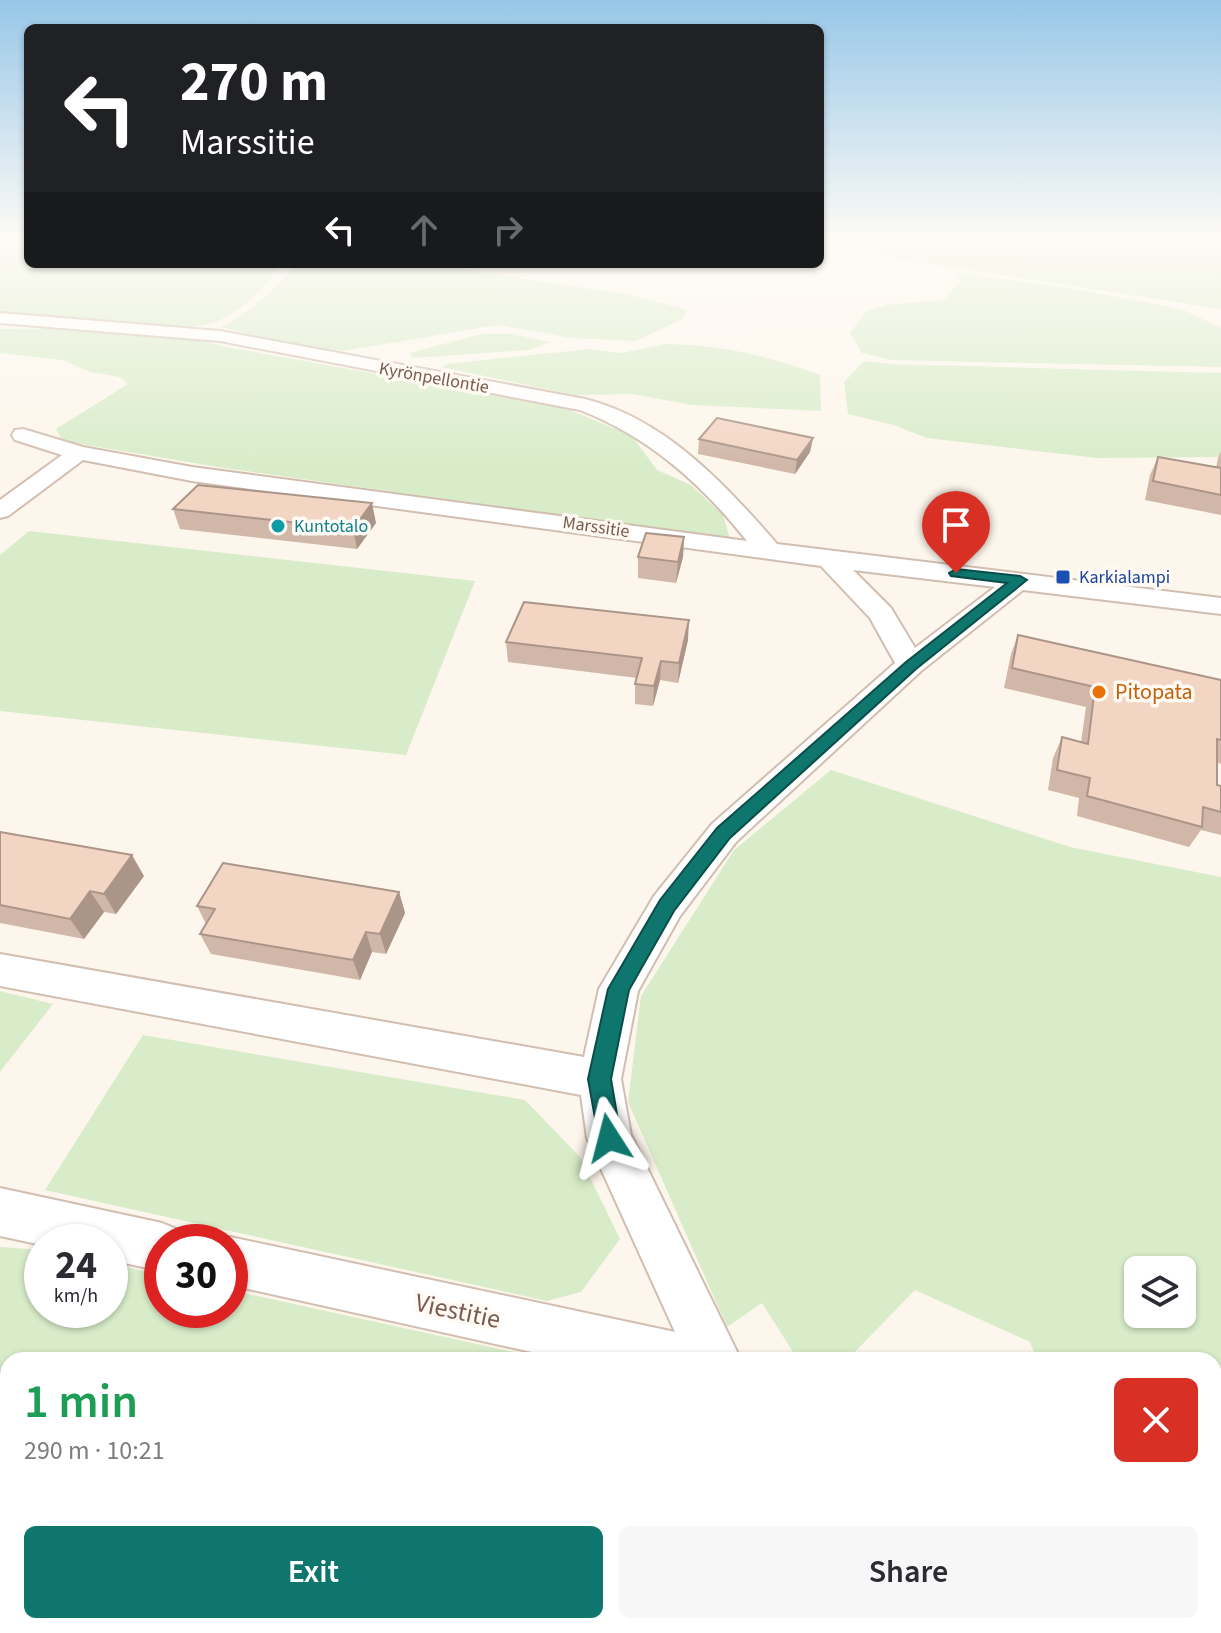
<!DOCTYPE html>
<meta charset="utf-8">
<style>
:root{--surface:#fff;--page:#f7f7f7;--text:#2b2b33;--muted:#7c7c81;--accent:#0f766e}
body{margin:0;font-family:"Source Sans 3",sans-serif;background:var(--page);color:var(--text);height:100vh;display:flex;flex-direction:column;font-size:30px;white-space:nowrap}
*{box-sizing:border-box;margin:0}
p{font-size:26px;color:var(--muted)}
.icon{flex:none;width:44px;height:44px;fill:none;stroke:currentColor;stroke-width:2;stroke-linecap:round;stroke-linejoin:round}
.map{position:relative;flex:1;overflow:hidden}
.side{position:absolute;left:0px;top:1352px;width:1222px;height:282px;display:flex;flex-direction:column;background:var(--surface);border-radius:24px 24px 0 0;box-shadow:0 2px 6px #0004}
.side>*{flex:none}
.banner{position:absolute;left:24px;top:24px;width:800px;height:244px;border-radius:12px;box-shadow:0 2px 6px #0004;background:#202124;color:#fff;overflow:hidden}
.buttons{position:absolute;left:1124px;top:1256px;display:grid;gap:16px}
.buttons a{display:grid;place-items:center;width:72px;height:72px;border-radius:12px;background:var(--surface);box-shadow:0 2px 6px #0004;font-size:40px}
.speed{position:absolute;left:24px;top:1224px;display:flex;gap:16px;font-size:40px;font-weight:700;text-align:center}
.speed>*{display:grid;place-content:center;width:104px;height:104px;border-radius:50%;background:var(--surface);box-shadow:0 2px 6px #0004;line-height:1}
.speed small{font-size:20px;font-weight:400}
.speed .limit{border:12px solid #d22;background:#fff;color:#111}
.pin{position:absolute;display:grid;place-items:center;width:68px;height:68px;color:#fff;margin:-82px -34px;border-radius:50% 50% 50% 0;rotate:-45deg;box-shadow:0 0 8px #0007}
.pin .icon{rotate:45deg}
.me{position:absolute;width:88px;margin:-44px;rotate:351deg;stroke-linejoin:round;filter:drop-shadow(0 0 6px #0008)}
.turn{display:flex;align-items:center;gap:28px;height:168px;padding:0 24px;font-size:36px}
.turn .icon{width:104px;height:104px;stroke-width:2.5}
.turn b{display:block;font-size:56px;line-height:68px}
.lanes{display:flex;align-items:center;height:76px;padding:0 24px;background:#0003;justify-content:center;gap:40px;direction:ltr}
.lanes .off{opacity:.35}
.round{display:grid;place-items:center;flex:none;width:84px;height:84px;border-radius:12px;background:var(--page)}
.overview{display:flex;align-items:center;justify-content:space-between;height:136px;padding:0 24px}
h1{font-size:48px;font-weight:600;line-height:60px;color:#1e9e55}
.action{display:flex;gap:16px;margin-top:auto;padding:16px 24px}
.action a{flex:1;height:92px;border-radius:12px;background:var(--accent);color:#fff;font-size:32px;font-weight:600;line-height:92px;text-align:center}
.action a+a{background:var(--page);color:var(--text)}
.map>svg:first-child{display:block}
.green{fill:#d8ecc9;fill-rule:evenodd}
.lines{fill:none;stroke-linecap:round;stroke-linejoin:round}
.stream{stroke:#a5d3da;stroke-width:11}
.minor-casing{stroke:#d1beb0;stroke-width:4}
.minor{fill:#fff;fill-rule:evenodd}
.wall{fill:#d1b7a8}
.shaded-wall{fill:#aa9588}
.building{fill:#f3d5c3;stroke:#aa9588;stroke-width:2}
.route{fill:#0f766e;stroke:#0a4d48;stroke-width:2}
.culture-dot{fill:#0f9aa8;stroke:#fffaf3;stroke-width:3}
.transit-dot{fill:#1a4fb4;stroke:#fffaf3;stroke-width:3}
.food-dot{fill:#e8710a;stroke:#fffaf3;stroke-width:3}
.labels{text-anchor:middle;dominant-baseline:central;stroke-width:7;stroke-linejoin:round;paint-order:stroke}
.far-street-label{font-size:18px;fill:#7a5c4d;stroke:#fffaf3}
.far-culture-label{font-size:18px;fill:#0d838f;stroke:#fffaf3;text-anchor:start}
.far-transit-label{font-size:18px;fill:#164399;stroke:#fffaf3;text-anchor:start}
.food-label{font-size:22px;fill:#c56008;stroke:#fffaf3;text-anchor:start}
.near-street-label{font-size:26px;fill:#7a5c4d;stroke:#fffaf3}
</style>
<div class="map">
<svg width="1221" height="1633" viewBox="0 0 1221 1633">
<rect width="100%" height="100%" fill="#fdf6ec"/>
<!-- green -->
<path class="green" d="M843,238h378v71l-335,-52 -27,-8z
M0,242l28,4v18h250v3c-13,23 -35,41 -58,53 -36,18 -174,-2 -220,-5z
M297,264h151l37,9 147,22 55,15 -5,9 -46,22 -64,-3 -74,-13 -156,26 -70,-10 -51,-14c30,-15 54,-38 76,-63z
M955,273l110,14 102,19 19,5 35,17v39l-329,-7 -30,-7 -12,-20 16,-21 20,-7 58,-5 16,-19z
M0,329c65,-1 165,-1 226,18l337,60 69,29 25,34 34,15 32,30 7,24 -506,-71 -161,-27 -7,-12 72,-45 -8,-7 -30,-5 -27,-12 -63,-7z
M481,334h31l38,8 -21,8 -117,8 -2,-5z
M667,344c54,1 103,12 153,31l1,36 -129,-6 -60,-11 -57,1 -134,-28 6,-3 142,-15 32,4z
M864,361l28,3 329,9v84l-124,1 -170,-20 -33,-13 -46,-11 -4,-32z
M29,531l446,50 -69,174 -406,-44v-156z
M831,770l239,77 151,30v756h-318l-4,-7h315v-266h-177l-7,-18 -115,-52 -68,70h-49l-36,-57 -35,24 -99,-225 13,-106 93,-146zM1138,1270h44v44h-44z
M0,991l53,13 -53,68z
M143,1035l382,65 55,57 40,82 -39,53 -34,9 -502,-111z
M0,1247l42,3v60h68v-47l52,12v35h68v-20l320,70h-542v266h814l4,7h-826z"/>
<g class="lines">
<!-- stream -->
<path class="stream" d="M1214,1567l7,-1
M988,1633l16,-7"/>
<defs>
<path id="minor" d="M0,313l220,18 365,68c80,20 140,85 192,145l444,54v16l-198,-24 -102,81 -185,171 -56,74 -42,75 -17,88 10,56 110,225h-173l-338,-75v-43h-13l13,-5 445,95 -88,-194 -6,-43 -581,-109v-32l584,103 15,-68 55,-93 58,-72 183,-161 -25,-45 -49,-52 -629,-85 -109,-21 -75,56 -8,2v-18l62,-45 -47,-15 -3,-5 3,-5 8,-1 60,18 109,20 555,74c-46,-58 -98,-104 -167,-131l-360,-69 -220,-18zM853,570l142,17 -80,61 -24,-40z
M0,1188l162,35 17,7 5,12h-22v29l-52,-11v-18h-68v3l-42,-9z
M843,1626h62l2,7h-61z"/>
</defs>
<!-- minor casing -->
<use href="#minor" class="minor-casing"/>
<!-- minor -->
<use href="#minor" class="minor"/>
</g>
<!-- wall -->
<path class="wall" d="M813,438l-3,14 -15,22 -97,-20 1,-15z
M1221,451v64l-76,-15 5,-25 8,-18 58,11 2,-10z
M173,509l203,14 -19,26 -177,-20z
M684,537l-1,20 -7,26 -38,-5v-21z
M1018,635l203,45v84l-4,-2v23l4,1v49l-20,-5 -12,17 -112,-31 2,-18 -31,-8 5,-32 9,-21 19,5 5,-35 -82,-19 7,-34z
M688,640l-10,43 -18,-3 -7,26 -18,-2v-20l2,-6 -129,-16 -2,-20z
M0,832l144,44 -28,38 -12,-2 -20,27 -84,-16z
M399,892l6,21 -19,41 -14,-2 -12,28 -149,-26 -11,-20 6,-10 -9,-18z"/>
<!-- shaded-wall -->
<path class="shaded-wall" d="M813,438l-3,14 -15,22 2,-14z
M372,503l4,20 -19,26 -4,-20z
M684,537l-1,20 -7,26 2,-21z
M689,620l-1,20 -10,43 1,-20z
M661,661l-1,19 -7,26 1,-20z
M132,855l12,21 -28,38 -12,-20z
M90,891l14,21 -20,27 -14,-20z
M399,892l6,21 -19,41 -6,-20z
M366,932l6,20 -12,28 -7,-20z"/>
<!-- building -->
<path class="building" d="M717,418l96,20 -16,22 -98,-21z
M1158,457l63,11v27l-68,-14z
M198,485l174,18 -19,26 -180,-20z
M646,533l38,4 -6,25 -40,-5z
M524,602l165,18 -10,43 -18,-2 -7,25 -19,-2 7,-26 -136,-16z
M1018,635l203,45v60l-4,-1v46l4,1v26l-18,-5 -1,20 -115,-31 3,-18 -33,-8 5,-33 26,7 7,-57 -83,-19z
M0,832l132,23 -28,39 -14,-3 -20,28 -70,-14z
M223,863l176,29 -19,42 -14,-2 -13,28 -153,-26 15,-25 -18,-3z"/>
<!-- sky -->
<linearGradient id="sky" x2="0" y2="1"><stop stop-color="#97c7e8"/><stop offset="0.51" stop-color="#fefbf6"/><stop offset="1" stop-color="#fefbf6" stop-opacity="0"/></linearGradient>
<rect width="1221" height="467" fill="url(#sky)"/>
<!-- route -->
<path class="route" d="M956,569l64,7 7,4 -111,89 -186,169 -56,73 -45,79 -18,89 10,59 -4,8 -8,3 -9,-3 -12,-67 20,-90 52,-89 57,-72 189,-166 101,-79 -56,-7 -2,-3z"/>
<!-- markers -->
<circle class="culture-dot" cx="278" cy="526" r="8"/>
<rect class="transit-dot" x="1055" y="569" width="16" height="16" rx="4"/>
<circle class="food-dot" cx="1099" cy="692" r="8"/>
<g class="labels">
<!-- far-street labels -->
<g class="far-street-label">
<text transform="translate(434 378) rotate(10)">Kyrönpellontie</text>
<text transform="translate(596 527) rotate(8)">Marssitie</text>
</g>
<!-- far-culture labels -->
<g class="far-culture-label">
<text x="294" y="526">Kuntotalo</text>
</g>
<!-- far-transit labels -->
<g class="far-transit-label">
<text x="1079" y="577">Karkialampi</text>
</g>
<!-- food labels -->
<g class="food-label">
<text x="1115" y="692">Pitopata</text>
</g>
<!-- near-street labels -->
<g class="near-street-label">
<text transform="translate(458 1311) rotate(12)">Viestitie</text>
</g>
</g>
</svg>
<div class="buttons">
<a><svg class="icon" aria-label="layers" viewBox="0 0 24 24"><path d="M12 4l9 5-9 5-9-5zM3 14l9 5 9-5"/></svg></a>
</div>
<div class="speed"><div>24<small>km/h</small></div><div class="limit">30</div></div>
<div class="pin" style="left:956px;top:573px;background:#d93025"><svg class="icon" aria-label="arrive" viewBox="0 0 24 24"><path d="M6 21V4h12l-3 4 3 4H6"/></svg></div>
<svg class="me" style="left:609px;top:1138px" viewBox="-20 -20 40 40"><path d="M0-17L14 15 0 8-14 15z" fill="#0f766e" stroke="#fff" stroke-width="4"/></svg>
<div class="banner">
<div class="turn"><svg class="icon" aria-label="left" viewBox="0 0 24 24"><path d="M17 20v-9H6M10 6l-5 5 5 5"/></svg><div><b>270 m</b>Marssitie</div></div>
<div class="lanes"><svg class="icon" aria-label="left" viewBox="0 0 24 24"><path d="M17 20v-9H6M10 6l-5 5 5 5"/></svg><svg class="icon off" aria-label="ahead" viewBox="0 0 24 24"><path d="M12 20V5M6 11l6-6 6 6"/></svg><svg class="icon off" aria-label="right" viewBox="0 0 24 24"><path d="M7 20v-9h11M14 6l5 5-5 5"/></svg></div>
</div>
<section class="side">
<div class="overview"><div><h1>1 min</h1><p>290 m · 10:21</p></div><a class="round" style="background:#d93025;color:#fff"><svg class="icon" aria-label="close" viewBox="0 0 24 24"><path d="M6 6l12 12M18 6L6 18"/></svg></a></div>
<div class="action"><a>Exit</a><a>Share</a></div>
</section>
</div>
